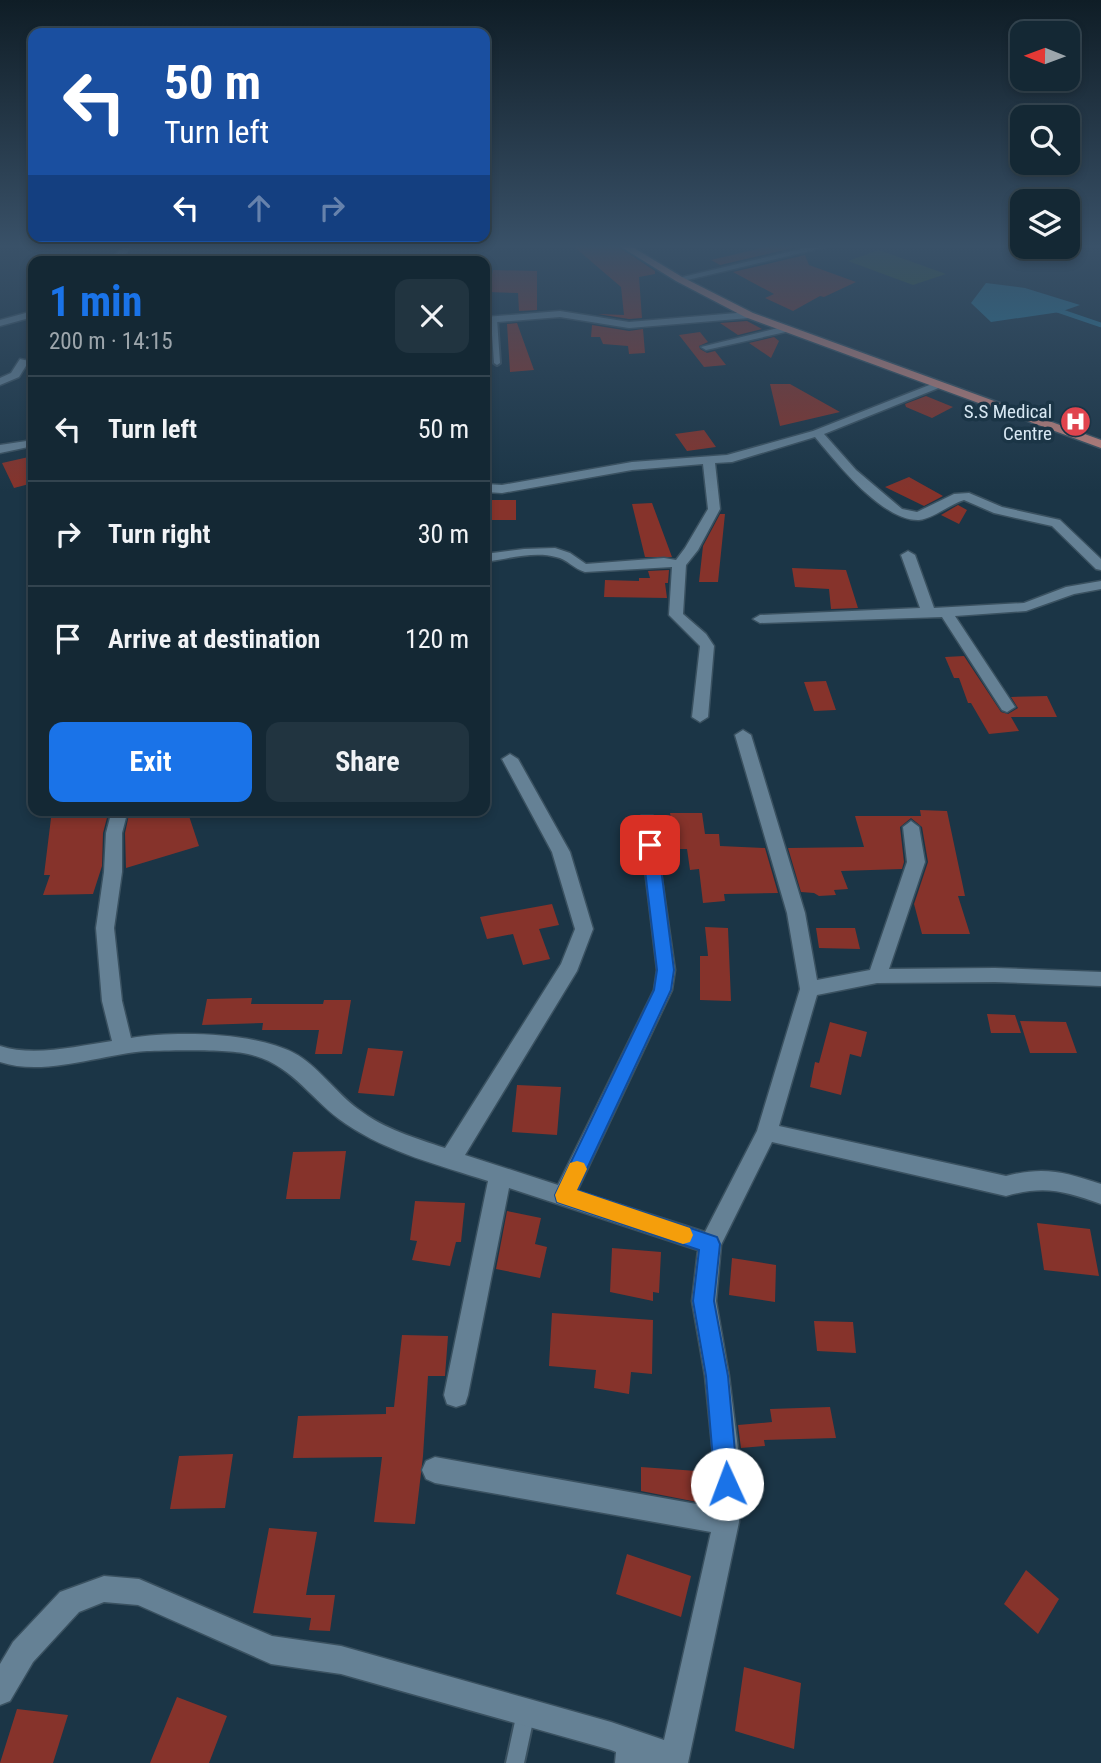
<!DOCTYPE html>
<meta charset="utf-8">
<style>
:root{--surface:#142834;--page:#213440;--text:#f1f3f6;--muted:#9da6ac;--line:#33444f;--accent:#1a73e8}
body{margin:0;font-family:"Roboto Condensed",sans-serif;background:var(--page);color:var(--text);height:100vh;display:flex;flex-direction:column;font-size:26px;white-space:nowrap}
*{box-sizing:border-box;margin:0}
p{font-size:23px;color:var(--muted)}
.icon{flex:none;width:38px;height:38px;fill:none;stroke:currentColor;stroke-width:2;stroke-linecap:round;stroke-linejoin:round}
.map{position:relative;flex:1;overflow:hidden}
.sheet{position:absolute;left:28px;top:256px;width:462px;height:560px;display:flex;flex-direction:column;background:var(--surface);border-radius:14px;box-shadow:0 4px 10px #0003,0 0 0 2px var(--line)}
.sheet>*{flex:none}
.banner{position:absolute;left:28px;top:28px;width:462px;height:214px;border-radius:14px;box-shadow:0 4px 10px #0003,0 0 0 2px var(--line);background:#1a4fa0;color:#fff;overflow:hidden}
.needle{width:46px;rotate:271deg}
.controls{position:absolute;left:1010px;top:21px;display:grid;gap:14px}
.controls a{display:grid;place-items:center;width:70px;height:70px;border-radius:14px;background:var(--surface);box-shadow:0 4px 10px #0003,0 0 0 2px var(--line);font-size:35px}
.pin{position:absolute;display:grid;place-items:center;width:60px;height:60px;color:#fff;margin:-30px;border-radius:14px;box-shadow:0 4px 10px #0006}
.me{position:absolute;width:77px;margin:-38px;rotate:358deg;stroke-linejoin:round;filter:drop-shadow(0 0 5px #0008)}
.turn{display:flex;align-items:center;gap:24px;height:147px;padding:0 21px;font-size:32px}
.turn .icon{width:91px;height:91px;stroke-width:2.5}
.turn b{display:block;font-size:49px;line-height:60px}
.lanes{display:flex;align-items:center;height:66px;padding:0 21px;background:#0003;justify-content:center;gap:35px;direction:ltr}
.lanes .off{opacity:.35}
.round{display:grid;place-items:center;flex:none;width:74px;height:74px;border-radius:14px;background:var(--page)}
.headline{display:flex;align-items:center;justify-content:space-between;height:119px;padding:0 21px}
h1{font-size:42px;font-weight:700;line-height:52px;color:var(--accent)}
.button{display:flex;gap:14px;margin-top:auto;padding:14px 21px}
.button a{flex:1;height:80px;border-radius:14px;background:var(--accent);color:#fff;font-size:28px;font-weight:700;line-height:80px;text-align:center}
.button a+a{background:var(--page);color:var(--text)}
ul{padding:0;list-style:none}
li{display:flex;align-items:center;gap:21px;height:105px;padding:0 21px;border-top:2px solid var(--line)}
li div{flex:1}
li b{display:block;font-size:26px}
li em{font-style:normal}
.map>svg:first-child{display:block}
.green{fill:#375732}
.water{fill:#287a9b}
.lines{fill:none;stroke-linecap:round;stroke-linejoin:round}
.stream{stroke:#287a9b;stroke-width:4.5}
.building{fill:#86332b}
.lane-casing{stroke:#3a5160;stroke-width:4}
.street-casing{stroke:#3a5160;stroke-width:3}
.primary-casing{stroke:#3a5160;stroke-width:3}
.lane{fill:#658195;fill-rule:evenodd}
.street{fill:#658195;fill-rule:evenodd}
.primary{fill:#c1827c;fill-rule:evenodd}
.route{fill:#1a73e8;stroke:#114b97;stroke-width:2}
.slow{fill:#f59e0b}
.labels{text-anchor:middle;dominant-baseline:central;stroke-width:7;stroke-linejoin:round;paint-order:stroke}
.far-poi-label{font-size:19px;fill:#d8e8f3;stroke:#1b3546;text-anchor:end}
</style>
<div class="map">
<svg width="1101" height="1763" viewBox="0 0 1101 1763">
<rect width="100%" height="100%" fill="#1b3546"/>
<!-- green -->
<path class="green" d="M879,250l67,24 -33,11 -65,-24z"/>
<!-- water -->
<path class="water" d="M986,283l39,5 55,17 -20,7 -69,10 -20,-19z"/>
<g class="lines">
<!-- stream -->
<path class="stream" d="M1054,309l47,16"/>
</g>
<!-- building -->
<path class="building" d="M572,245h44l39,26v3l-16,3 3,41 -13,1 -31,-5 26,1 -3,-28z
M775,245l26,1 -81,19 -9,-5z
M805,255l4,10 47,17 -32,15 -4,-1 -27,15 -28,-13 9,-4 -41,-22z
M493,270l44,1v39l-18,1 -1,-18 -30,-1z
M747,321l15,8 -24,6 -18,-12z
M517,323l17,47 -24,2 -3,-48z
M592,325l37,6 14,-2 2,24 -16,1 -1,-8 -25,-2 -3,-7h-9z
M700,332l8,10 -9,4 1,3 7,4 8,-2 11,14 -22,2 -25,-32z
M774,337l5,4 -8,17 -22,-15z
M770,384h20l50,28 -60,14z
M926,396l27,11 -21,11 -26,-11 -1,-3z
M704,430l12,17 -29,4 -12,-17z
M33,456v27l-19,5 -12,-25z
M909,477l34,19 -19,10 -39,-19z
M485,500h31v20h-31z
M652,503l20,54h-27l-13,-53z
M958,505l9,5 -8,14 -18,-9z
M720,514h5l-7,68h-19l4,-36z
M792,568l54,2 12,38 -27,1 -2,-20 -34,-2z
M669,570l-1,13h-3l2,15 -63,-1 1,-17 34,1v-3h11l-2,-7z
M964,656l37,56 7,2 10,-6 -7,-11 36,-1 10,21h-46l8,14 -30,3 -18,-31h-3l-9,-25h-5l-9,-21z
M826,681l10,29 -22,1 -10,-29z
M52,810h57l-6,23 -1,33 -9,28 -50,1 7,-20h-6z
M130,810h57l12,36 -73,22 -1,-35z
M920,810l27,1 18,85h-7l12,38h-48l-8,-30 14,-42 -6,-35 -11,-9 -11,9 4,35 -2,7 -61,2 7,18 -14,1 2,5 -17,1 -5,-3 -13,-1 -13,-44 76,-1 -9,-31h66z
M670,813h32l3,21h14l1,12 45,2 13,45 -54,1 1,7 -22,2 -4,-34 -9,1 -3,-21h-10z
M552,904l7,21 -20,4 11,30 -27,6 -10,-31 -26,5 -7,-22z
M705,927l23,1 3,73 -31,-1v-44h8z
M816,928h39l5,21 -41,-1z
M252,998l-1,6h72l1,-4h27l-9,54h-27l4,-24h-57l1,-7 -61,2 5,-26z
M987,1014l28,1 6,18h-30z
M1020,1021l46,1 11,31h-47z
M830,1022l37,10 -6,25 -11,-3 -9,41 -31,-8 5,-25 4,1z
M368,1048l35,3 -9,45 -36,-3z
M517,1085l44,2 -4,48 -45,-3z
M346,1151l-6,48h-54l7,-47z
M415,1201l50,2 -4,39h-5l-6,24 -38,-6 5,-19 -7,-1z
M507,1211l34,7 -6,26 12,3 -7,31 -44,-9z
M1037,1223l53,6 9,47 -55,-6z
M612,1248l49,4 -2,41 -6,-1v9l-43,-9z
M732,1258l44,7 -1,37 -46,-7z
M552,1313l101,7 -1,54 -21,-2 -2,22 -35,-6 2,-18 -47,-4z
M814,1321l39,1 3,31 -39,-2z
M402,1335l46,1 -3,40h-17l-5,80 -8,68 -41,-2 8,-65 -89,1 5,-42 88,-2v-7h8z
M830,1407l6,31 -72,2 1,6 -24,2 -3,-23 34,-3 -2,-13z
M233,1454l-8,54 -55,1 9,-53z
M641,1467l56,4v31l-56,-11z
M269,1528l48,4 -11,63h29l-5,36 -21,-1 2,-12 -58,-5z
M627,1554l64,22 -10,41 -65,-23z
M1026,1570l33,29 -21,35 -34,-30z
M744,1667l57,16 -7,66 -59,-18z
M177,1697l50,19 -18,47h-59z
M17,1709l51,6 -15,48h-53z"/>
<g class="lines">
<defs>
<path id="lane" d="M494,317l3,2 3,44 -3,2 -3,-2 -3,-44z
M526,1703l6,3 3,6 -11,51h-18l11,-51 3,-6z"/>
<path id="street" d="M125,245h9l-15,16h-10z
M818,245h16l-155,37 -5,-3z
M33,311v6l-33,9v-6z
M560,311l69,11 120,-10 5,3 -5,3 -120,10 -69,-11 -75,6v-6z
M786,326l5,3 -1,2 -84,19 -5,-3z
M20,359l9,2 -10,16 -19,8v-7l11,-5z
M937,382l5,3 -1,2 -117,47 32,36 46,39 15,3 37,-18 15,-1 33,14 58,13 41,39v11l-5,-1 -44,-43 -58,-13 -30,-13c-14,4 -31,19 -45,20 -37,1 -82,-57 -104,-83l-83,25 -17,1 5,46 -22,41 -12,15 -3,49 23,20 8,12 -6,71 -8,5 -8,-5 8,-71 -31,-31 3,-48 -87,5c-11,-3 -18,-13 -29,-15 -22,-6 -49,2 -71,5v-8l39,-5 31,-1 15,5 16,11 78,-6 12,2 9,-12 23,-39 -5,-45 -71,6 -130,23 -17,-1v-8l17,1 130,-23 95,-7 86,-24z
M33,440v6l-33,7v-8z
M908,551l7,4 19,53 90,-5 42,-16 35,-6v8l-27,5 -48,17 -71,5 60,91 -8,5 -5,-2 -60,-93 -182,6 -7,-4 7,-4 160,-7 -19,-53z
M743,730l8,5 54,178 12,67 53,-10 37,-108 -4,-35 8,-6 8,6 6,35 -36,107 106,-1 106,4v14l-106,-4 -118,1 -60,12 -38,131 227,50c39,-10 58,-4 95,8v20c-37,-13 -56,-19 -95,-8l-234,-54 -51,103 -5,56 13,75 11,89 -1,57 -51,241h-73l1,-11 -5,-2 -270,-76 -70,-10 -133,-59 -34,-3 -25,10 -46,50 -23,39 -10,4v-41l13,-22 47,-50 44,-16 35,3 133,57 69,10 270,76 53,18 47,-208 -276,-49 -9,-4 -4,-9 4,-9 9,-4 278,50 1,-42 -9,-89 -13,-75 6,-51 -189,-62 -41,207 -3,9 -9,3 -9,-3 -3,-9 44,-214c-49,-16 -99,-28 -142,-57 -36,-24 -53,-60 -98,-70 -20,-5 -79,-4 -101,-3 -45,3 -102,26 -147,11v-16c34,11 77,0 112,-5l-10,-40 -6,-73 8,-56 2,-39 6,-23h16l-6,23v39l-8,56 8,73 9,37c43,-7 123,-6 163,15 22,11 43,41 64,56 26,20 57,29 87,39l116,-184 14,-35 -23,-77 -50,-93 8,-5 8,5 52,93 23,77 -16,42 -112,184 93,30 96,-195 3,-20 -18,-150 2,-4h12l22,154 -3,20 -95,201 128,41 52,-101 43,-142 -13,-76 -52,-178z"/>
<path id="primary" d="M618,245h11l53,32 71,36 348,127v8l-356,-131 -69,-36z"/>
</defs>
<!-- lane casing -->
<use href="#lane" class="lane-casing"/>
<!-- street casing -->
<use href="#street" class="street-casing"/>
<!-- primary casing -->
<use href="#primary" class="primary-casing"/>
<!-- lane -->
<use href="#lane" class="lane"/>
<!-- street -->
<use href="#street" class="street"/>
<!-- primary -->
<use href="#primary" class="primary"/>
</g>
<!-- sky -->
<linearGradient id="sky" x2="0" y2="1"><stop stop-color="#0f1d26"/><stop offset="0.5" stop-color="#395168"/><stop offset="1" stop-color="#395168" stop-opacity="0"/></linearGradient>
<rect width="1101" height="492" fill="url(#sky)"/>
<!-- route -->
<path class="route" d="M650,840l8,5 16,125 -3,20 -94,200 140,47 3,7 -6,57 14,75 10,108 -3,8 -8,3 -8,-3 -4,-8 -9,-108 -13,-75 6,-51 -142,-48 -2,-7 99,-205 3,-20 -15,-125z"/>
<!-- slow -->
<path class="slow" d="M577,1161l7,2 3,6 -10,21 113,38 3,7 -3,7 -7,2 -126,-42 -2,-7 15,-32z"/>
<!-- icons -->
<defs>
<symbol id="hospital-disc" viewBox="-11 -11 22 22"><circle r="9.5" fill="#e0444e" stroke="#1b3546"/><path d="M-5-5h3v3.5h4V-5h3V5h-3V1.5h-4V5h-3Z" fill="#fff"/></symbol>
</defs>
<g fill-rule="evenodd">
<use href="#hospital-disc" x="1058" y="404" width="35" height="35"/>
</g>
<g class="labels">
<!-- far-poi labels -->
<g class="far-poi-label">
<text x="1052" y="411">S.S Medical<tspan x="1052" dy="22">Centre</tspan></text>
</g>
</g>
</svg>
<div class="controls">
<a><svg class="needle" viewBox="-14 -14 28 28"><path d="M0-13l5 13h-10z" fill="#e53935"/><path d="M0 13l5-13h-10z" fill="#9da6ac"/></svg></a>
<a><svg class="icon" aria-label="search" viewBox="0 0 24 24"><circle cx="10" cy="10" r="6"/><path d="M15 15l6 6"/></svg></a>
<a><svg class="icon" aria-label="layers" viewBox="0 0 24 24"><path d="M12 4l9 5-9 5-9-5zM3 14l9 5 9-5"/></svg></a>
</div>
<div class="pin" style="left:650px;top:845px;background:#d93025"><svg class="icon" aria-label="arrive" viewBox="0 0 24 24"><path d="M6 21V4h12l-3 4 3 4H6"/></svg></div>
<svg class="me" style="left:727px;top:1484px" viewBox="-20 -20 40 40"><circle r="19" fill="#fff"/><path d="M0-13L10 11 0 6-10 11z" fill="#1a73e8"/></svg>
<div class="banner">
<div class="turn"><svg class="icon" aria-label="left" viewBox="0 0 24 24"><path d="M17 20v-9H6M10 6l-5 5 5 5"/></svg><div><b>50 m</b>Turn left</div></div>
<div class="lanes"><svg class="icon" aria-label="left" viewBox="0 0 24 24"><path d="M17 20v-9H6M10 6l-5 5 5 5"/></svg><svg class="icon off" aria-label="ahead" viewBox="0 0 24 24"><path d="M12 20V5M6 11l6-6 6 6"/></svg><svg class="icon off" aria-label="right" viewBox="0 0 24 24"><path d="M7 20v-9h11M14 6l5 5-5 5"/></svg></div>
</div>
<section class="sheet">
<div class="headline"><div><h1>1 min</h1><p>200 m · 14:15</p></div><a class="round"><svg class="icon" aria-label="close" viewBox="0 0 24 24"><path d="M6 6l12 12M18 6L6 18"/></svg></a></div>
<ul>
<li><svg class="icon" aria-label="left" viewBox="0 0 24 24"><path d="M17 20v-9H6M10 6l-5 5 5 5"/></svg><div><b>Turn left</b></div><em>50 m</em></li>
<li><svg class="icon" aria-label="right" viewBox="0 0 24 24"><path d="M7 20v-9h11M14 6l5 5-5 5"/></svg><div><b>Turn right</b></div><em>30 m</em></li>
<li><svg class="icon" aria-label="arrive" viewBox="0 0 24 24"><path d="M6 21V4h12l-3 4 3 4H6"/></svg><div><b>Arrive at destination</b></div><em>120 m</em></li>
</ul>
<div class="button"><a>Exit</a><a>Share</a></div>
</section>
</div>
